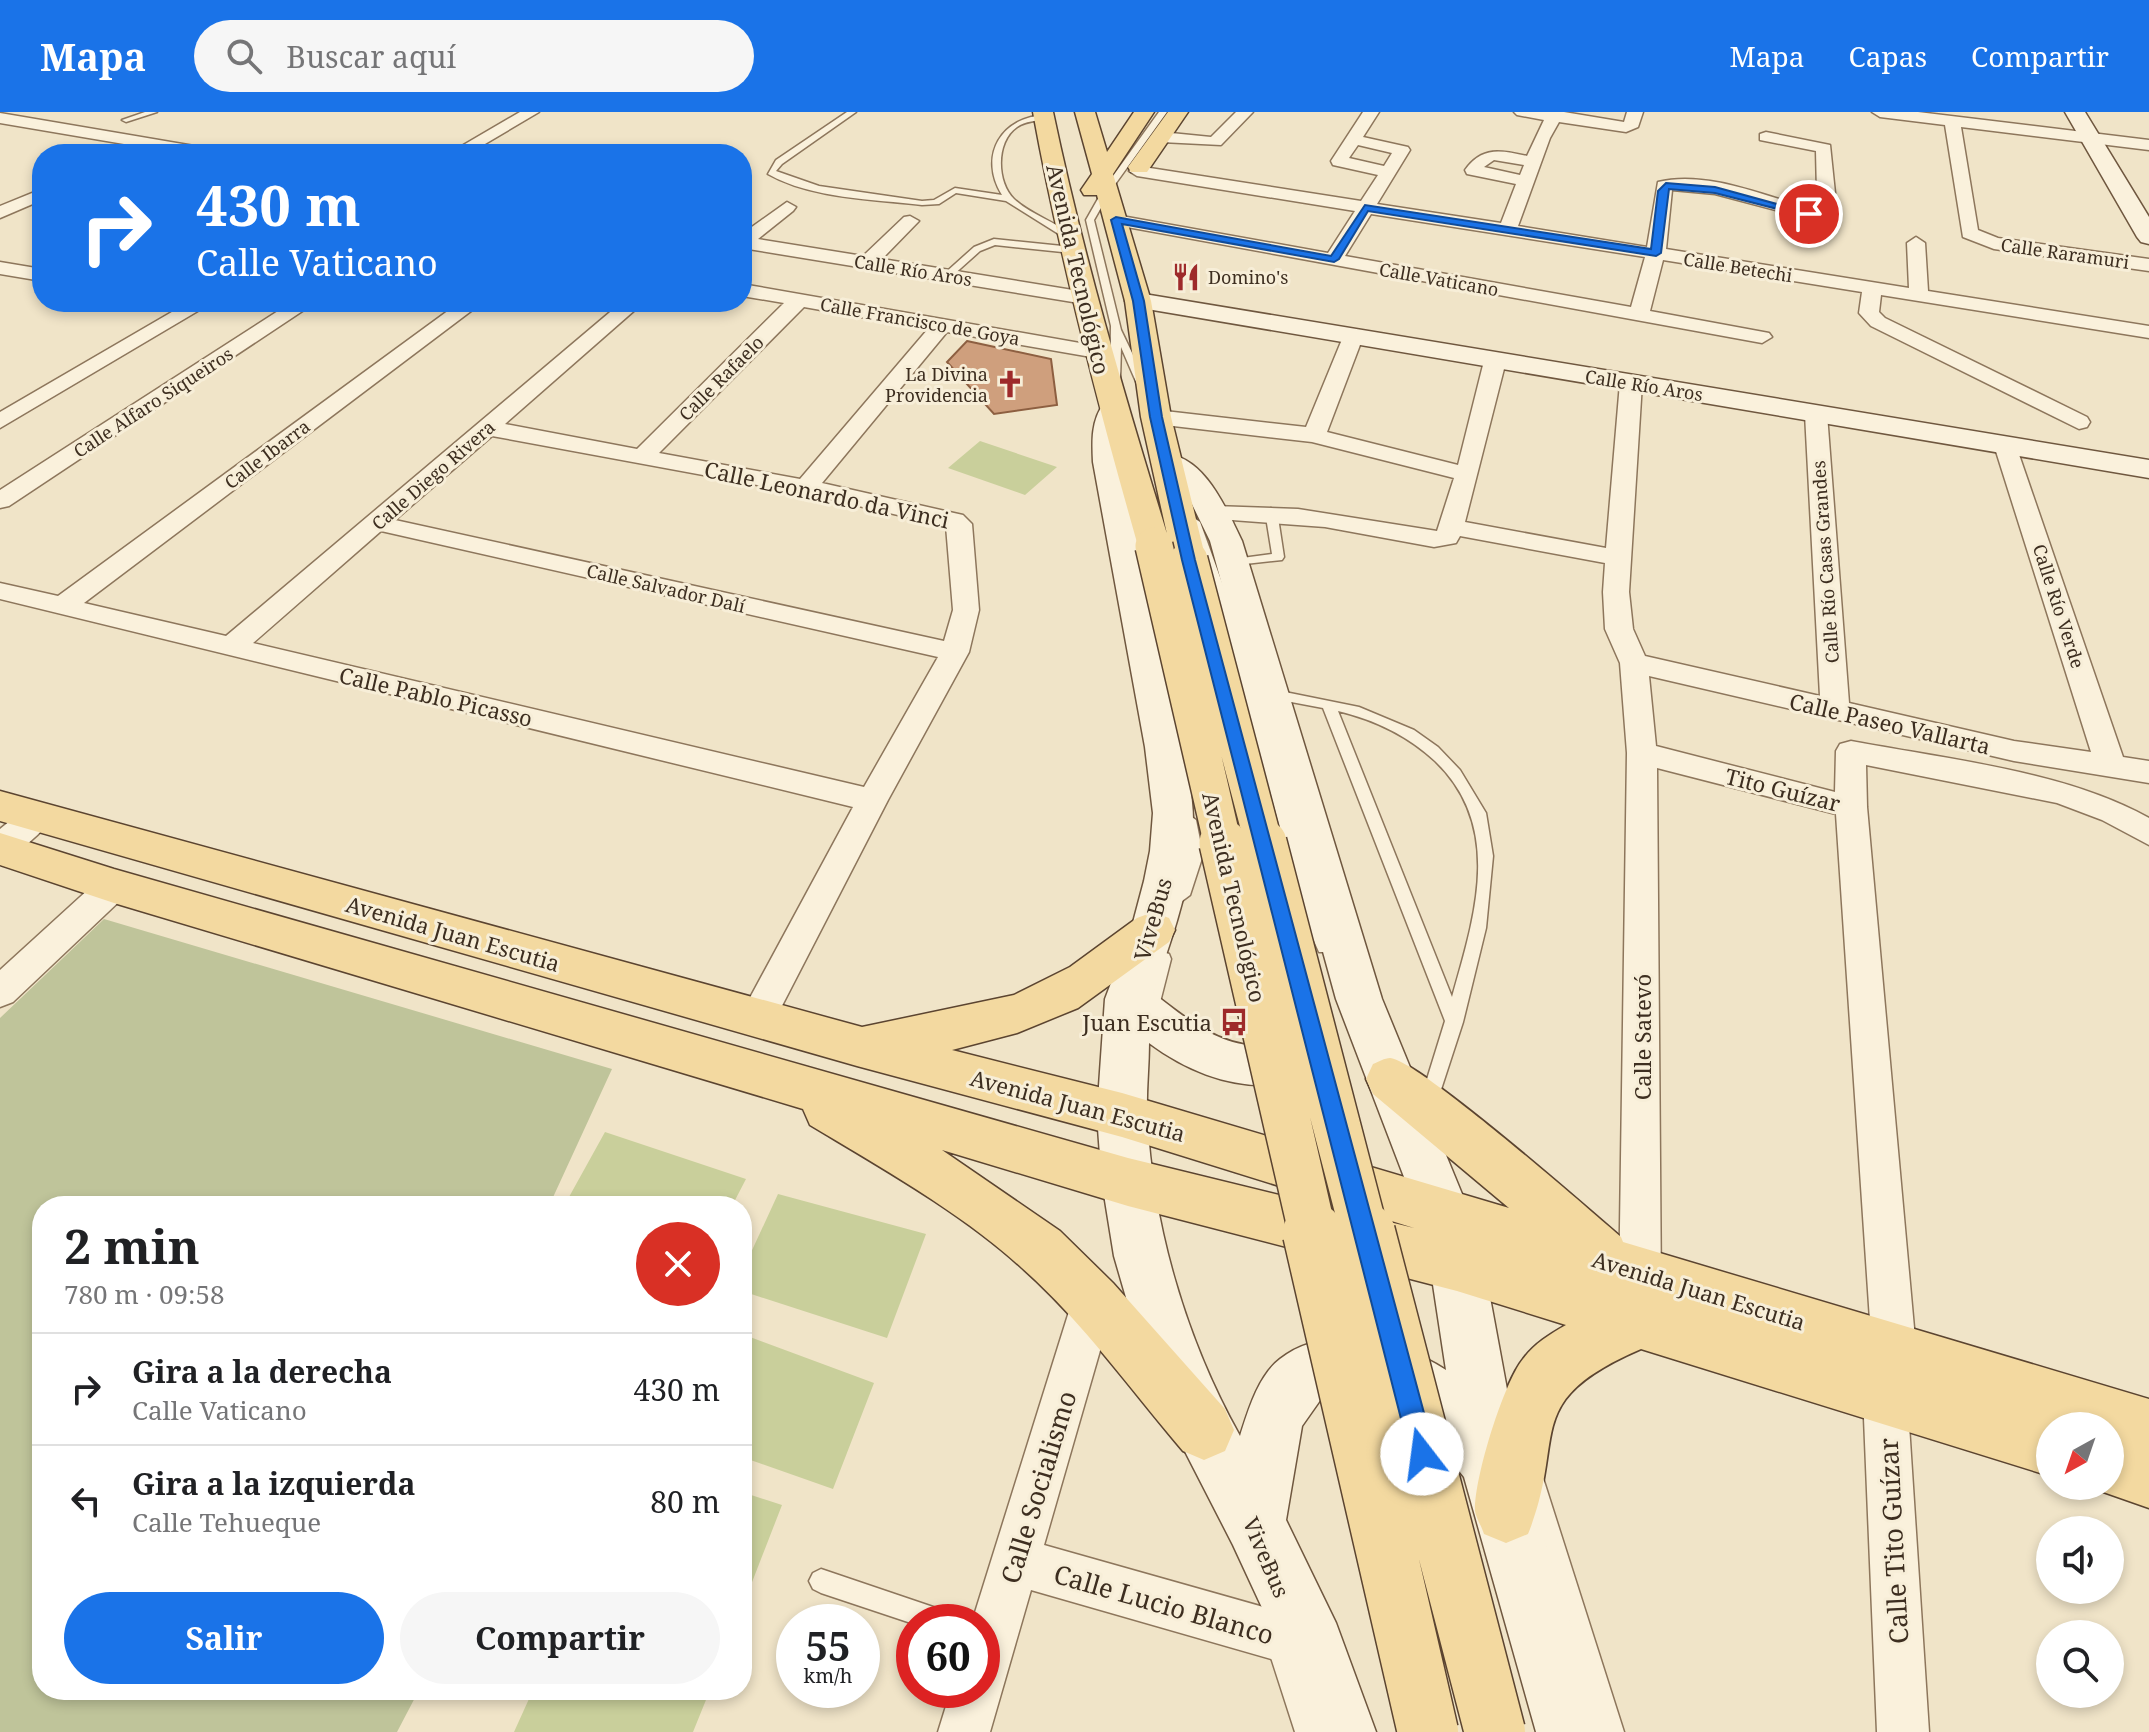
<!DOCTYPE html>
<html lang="es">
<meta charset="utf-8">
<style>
:root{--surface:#fff;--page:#f6f6f6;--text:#202124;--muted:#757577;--line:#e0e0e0;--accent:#1a73e8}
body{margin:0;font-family:"Noto Serif",serif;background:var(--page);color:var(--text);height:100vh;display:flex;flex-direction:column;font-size:30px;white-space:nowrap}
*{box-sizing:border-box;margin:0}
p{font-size:26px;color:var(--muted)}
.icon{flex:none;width:44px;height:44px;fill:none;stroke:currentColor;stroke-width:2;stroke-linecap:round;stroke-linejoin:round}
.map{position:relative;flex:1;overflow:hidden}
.panel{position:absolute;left:32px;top:1084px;width:720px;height:504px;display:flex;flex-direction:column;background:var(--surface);border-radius:32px;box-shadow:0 4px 12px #0003}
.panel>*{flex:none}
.guide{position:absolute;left:32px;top:32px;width:720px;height:168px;border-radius:32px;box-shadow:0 4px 12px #0003;background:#1a73e8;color:#fff;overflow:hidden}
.needle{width:52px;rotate:220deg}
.fabs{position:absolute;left:2036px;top:1300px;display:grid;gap:16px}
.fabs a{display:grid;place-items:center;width:88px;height:88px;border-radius:50%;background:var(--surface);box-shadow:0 4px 12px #0003;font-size:40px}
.speed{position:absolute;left:776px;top:1492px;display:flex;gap:16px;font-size:40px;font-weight:700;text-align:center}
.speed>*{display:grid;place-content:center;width:104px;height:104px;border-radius:50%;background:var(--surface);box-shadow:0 4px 12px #0003;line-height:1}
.speed small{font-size:20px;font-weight:400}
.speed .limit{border:12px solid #d22;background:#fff;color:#111}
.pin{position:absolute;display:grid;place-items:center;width:68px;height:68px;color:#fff;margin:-34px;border:4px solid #fff;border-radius:50%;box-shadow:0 2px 8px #0007}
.me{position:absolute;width:88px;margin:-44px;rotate:345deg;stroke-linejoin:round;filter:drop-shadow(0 0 6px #0008)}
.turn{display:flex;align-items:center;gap:28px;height:168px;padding:0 32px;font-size:36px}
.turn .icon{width:104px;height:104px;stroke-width:2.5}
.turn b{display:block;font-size:56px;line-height:68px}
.round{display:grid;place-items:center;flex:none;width:84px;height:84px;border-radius:42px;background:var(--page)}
.head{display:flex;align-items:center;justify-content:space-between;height:136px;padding:0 32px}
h1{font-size:48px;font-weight:700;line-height:60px}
.primary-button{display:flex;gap:16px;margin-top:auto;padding:16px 32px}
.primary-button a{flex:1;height:92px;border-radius:48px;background:var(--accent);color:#fff;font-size:32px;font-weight:700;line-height:92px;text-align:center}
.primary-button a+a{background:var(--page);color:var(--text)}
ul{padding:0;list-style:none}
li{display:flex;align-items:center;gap:24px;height:112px;padding:0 32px;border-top:2px solid var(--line)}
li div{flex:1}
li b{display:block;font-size:30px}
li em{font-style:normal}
header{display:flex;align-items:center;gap:48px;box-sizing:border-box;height:112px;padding:0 40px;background:var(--accent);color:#fff}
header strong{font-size:38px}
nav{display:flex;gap:44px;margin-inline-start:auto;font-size:28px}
.search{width:560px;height:72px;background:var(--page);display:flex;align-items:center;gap:20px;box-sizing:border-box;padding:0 28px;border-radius:44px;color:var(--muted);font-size:30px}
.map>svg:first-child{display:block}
.green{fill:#c9cf9b}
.cemetery{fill:#bfc49a}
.building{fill:#cf9f7d;stroke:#8d5f41;stroke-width:2}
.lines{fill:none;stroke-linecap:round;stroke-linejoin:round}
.lane-casing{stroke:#8d765c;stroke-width:3}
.street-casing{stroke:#8d765c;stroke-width:3}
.secondary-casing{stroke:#6f573f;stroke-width:3}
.primary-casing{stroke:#5b4430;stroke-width:3}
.lane{fill:#faf1dc;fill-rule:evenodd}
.street{fill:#faf1dc;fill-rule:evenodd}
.secondary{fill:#faf1dc;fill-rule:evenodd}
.primary{fill:#f3d9a0;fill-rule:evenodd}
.primary-bridge-far2-casing{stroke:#5b4430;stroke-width:40;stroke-linecap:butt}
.primary-bridge-far1-casing{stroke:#5b4430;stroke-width:50;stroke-linecap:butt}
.primary-bridge-casing{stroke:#5b4430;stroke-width:63;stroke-linecap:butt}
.primary-bridge-far2{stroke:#f3d9a0;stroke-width:37}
.primary-bridge-far1{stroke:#f3d9a0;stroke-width:47}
.primary-bridge{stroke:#f3d9a0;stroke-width:60}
.route{fill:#1a73e8;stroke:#114b97;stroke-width:2}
.labels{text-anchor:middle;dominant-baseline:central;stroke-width:6;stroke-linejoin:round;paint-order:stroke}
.far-street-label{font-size:18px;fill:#3d2e20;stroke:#f7eed8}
.far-poi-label{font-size:18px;fill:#3d2e20;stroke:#f7eed8;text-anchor:start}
.street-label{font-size:22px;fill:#3d2e20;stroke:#f7eed8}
.poi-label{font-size:22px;fill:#3d2e20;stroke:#f7eed8;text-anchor:end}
.near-street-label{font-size:26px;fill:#3d2e20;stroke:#f7eed8}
</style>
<header>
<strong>Mapa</strong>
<div class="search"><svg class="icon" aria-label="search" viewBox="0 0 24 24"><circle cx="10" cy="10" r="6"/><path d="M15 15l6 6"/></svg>Buscar aquí</div>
<nav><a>Mapa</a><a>Capas</a><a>Compartir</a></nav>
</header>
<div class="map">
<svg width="2149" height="1620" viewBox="0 0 2149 1620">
<rect width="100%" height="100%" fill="#f0e4c8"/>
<!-- green -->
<path class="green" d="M980,329l77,26 -32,28 -77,-27z
M605,1020l141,47 -14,27h-168z
M778,1082l148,40 -39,104 -145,-47v-19z
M742,1222l132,49 -41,106 -91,-32z
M742,1380l40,13 -40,103z
M533,1578h177l-17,42h-179z"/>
<!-- cemetery -->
<path class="cemetery" d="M104,807l508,150 -63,137h-507v484h377l-22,42h-397v-714z"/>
<!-- building -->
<path class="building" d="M967,229l84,18 6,46 -63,9 -47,-52z"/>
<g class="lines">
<defs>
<path id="lane" d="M145,0h12l-31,10 -4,-2z
M847,0h9l-74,52 -6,7 43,15 103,15 12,-1 21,-12 47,7c-24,-39 -1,-79 45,-80v4c-10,2 -22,2 -30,8 -22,15 -20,56 -3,72 17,16 41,22 58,37l-7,2 -59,-37 -50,-8 -17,11 -17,1c-49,-6 -110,-6 -154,-31l8,-14z
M1159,0h8l-56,78 -17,30 27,110 26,54 -5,3 -5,-3 -16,-37 -1,33 -5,3 -5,-3 1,-54 -25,-106 17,-30z
M368,38l19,4h-22z
M994,127l78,8 4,3 -4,3 -77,-8 -15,6 -29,26h-6v-4l29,-26z
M1271,396l6,3 7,46 -2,3 -55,6v-6l45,-6 -7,-43z
M1194,406l6,4 33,91 89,310 11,24 -2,5h-12l-13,-29 -85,-310 -33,-91z
M1270,577l89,18 55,23 24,17 22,23 26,43 7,43 -7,72 -23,94 -29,89 -6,2 -6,-2 -3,-6 26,-84 -122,-313 -58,-11 -2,-3zM1338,599c37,9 69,24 97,50 69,66 40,155 17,236z
M1189,703l7,5 7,35 -13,40 -8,6 -8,-6 13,-40 -5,-35z
M1163,840l6,2 2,5 -14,55 -2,5 -6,2 -6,-2 -2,-5 14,-55 2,-5z
M1532,1355l8,3 3,8 81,254h-24l-79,-254 3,-8z
M821,1457l121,41 8,4 4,8h-40v2l-93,-31 -8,-4 -4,-8 4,-8z
M1278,1518l8,4 4,8 29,90h-24l-29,-90 4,-8z"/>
<path id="street" d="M520,0h19l-71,42h-20z
M1236,0h17l-32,33 -60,-3 -8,-5 8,-5 50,5z
M1363,0h16l-16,25 45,10 2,3 -33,54 124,19 15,-39 -49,-10 -2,-4c17,-24 36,-20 62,-14l17,-36 -27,-5 -3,-3h50l60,10 3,-10h16l-5,15 -12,5 -67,-10 -9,16 -32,88 129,21 11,-65c50,-12 109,15 157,28l3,4 -9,5 -94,-25 -43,-4 -6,59 243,39 -2,-45 9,-6 9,6 3,48 221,35v12l-268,-43 -2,17 6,6 202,99 3,5 -3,5 -8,2 -208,-103 -12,-13 3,-21 -199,-32 -13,51 119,22 3,4 -10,6 -646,-118 -9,-5 9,-5 212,38 27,-42 -218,-35 -8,-5 8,-5 224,35 17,-26 -45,-10 -2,-4zM1358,33l34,8 -8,13 -35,-8zM1494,48l30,5 -4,10 -36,-8zM1371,102l274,43 -14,50 -286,-51z
M1872,0h46l231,28v10l-188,-23 17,103 20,8 151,21v12l-155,-22 -31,-12 -18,-112 -65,-8z
M0,1l212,36 8,5h-37l-183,-31z
M1766,20l64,13 5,48 -3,4 -6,1 -9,-5 -1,-42 -56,-11v-6z
M42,77v11l-42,18v-12z
M787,90l9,5 -3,4 -35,28 105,17 41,-39 6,-1 9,5 -37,38 203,33 10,6 -10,6 -343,-56v-14z
M0,150l42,7v12l-42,-7z
M742,172l355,62 10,6 -10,6 -150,-26 -125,151 132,30 9,2 9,9 7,86 -10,42 -81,148 -118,229 -13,4 -13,-4 -5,-11 114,-211 -853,-208v-16l58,13 402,-294h23l-399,301 142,33 396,-334h22l-139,122 132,25 147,-146 -42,-7zM804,195l124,22 -128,150 -141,-26zM492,324l314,58 140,32 7,84 -9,31 -549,-121zM381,419l557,126 -74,130 -611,-144z
M189,190h24l-213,126v-16z
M292,190h24l-307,204 -9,2v-18z
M1353,219l10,6 -36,95 131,33 26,-104 11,-6 7,2 4,4 -41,161 141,26 14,-165 11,-7 8,2 3,5 -13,209 4,37 12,27 175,40 -15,-282 3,-5h16l3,5 22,289 165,38 77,11 -97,-307 4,-5h16l109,317 26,4v22l-135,-22 -365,-85 7,70 179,46 1,-41 4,-7 11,-3c94,18 215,30 298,77v27l-47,-25 -45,-17 -191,-38 1,42 49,543 -9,44 22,338h-52l-14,-338 9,-44 -36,-536 -179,-46 4,526 -6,15 -15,6 -15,-6 -6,-15 8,-541 -7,-90 -15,-34 -2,-37 2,-29 -145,-27 -4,7 -22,4 -109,-20 -120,-9 -3,-5 3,-5 9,-2 84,3 139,22 17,-53 -142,-36 -156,-18 -11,-7 11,-7 150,17 37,-90z
M37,692l11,4 5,8c-10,17 -34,37 -53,43v-30l26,-21z
M114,761l12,4 5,9 -5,9 -113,107 -13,5v-37l102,-93z
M1093,1169l15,6 6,15 -70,243 269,76 18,7 7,18 -7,18 -18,7 -282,-81 -41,142h-52l13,-42h31v-68h-10l100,-320 6,-15z"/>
<path id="secondary" d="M2065,0h20l64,105v27l-8,-2 -4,-5z
M1138,181l1011,167v18l-1020,-172 -4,-5 4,-5z
M1114,288l10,3 4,6 -6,22 1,31c16,74 31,147 47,221 11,54 28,113 22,169 -6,48 -23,95 -39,141 31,24 64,52 105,53 25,0 43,-9 67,-1l7,15 -7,15c-63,22 -122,8 -176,-32 0,24 -3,49 -2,74 6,110 39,223 93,319 8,-25 18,-60 40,-77 47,-37 121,-18 166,11l-16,-105 -13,-54 -81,-212 -126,-458 -24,-49 -34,-30 4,-6c44,-11 71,54 86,85l140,458 87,212 15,54 37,200 83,267h-68l-72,-255c-41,-53 -67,-92 -143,-78l-19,27 -16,94 50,103 40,109h-68l-25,-79 -50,-108 -59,-115 -38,-98 -22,-76 -12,-74 -5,-67 8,-116 26,-69 13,-49 6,-30 3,-38 -8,-66 -52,-285c-1,-21 -2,-41 11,-59z"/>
<path id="primary" d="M1033,0h20c30,143 71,282 114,422l-26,-117 -16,-116 -28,-106h-13l-3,-5 11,-16 -17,-62h20l12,40 27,-40h20l-41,62 38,127 20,116 35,143 -5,7 -12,3 -12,-3 -7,-20 -4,6 -12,3 -12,-3 -4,-7c-41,-144 -78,-287 -105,-434z
M1168,0h20l-41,60h-16l-3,-5z
M0,679l862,236 152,-32 56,-28 67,-49 16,-6 16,6 6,12 -6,12 -91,66 -61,25 -65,17 170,43 387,115 -136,-114 -7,-15 7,-15c5,-2 12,-6 17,-6 27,1 200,152 231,179l2,5 526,157v109l-60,-21 21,-1v-60h-60v50l-409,-127c-123,53 -73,87 -113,185l-22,9 -22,-9c-2,-7 -8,-16 -9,-23 -1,-32 28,-127 48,-152 11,-15 27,-25 43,-34l-109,-34 -329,-85 -186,-56 118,81 53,52 112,126 9,21 -9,21 -21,9 -21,-9c-52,-61 -101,-130 -161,-183 -60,-55 -142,-101 -212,-143l-7,-16 -689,-206 -114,-38v-32l114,36 1014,289 286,70 -292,-91 -265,-71 -857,-245z"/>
</defs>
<!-- lane casing -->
<use href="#lane" class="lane-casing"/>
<!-- street casing -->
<use href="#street" class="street-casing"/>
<!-- secondary casing -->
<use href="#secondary" class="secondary-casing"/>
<!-- primary casing -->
<use href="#primary" class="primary-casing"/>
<!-- lane -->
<use href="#lane" class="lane"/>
<!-- street -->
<use href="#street" class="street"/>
<!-- secondary -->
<use href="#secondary" class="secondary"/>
<!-- primary -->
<use href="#primary" class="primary"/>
<defs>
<path id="primary-bridge-far2" d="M1154,434l69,299
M1189,448l75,285"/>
<path id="primary-bridge-far1" d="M1223,731l90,392
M1263,731l102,392"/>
<path id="primary-bridge" d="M1313,1121l115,499
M1365,1121l130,499"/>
</defs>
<!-- primary-bridge-far2 casing -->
<use href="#primary-bridge-far2" class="primary-bridge-far2-casing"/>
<!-- primary-bridge-far1 casing -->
<use href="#primary-bridge-far1" class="primary-bridge-far1-casing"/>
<!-- primary-bridge casing -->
<use href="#primary-bridge" class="primary-bridge-casing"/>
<!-- primary-bridge-far2 -->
<use href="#primary-bridge-far2" class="primary-bridge-far2"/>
<!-- primary-bridge-far1 -->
<use href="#primary-bridge-far1" class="primary-bridge-far1"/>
<!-- primary-bridge -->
<use href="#primary-bridge" class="primary-bridge"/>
</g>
<!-- route -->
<path class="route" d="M1666,71l49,4 98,27 -4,3 -94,-24 -46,-4 -8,64 -5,3 -288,-45 -29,48 -5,3 -212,-38 22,77 18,116 33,143 240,894 -4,9 -9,4 -8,-4 -4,-9 -228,-894 -32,-143 -17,-116 -22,-81 5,-3 215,39 34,-51 286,44 7,-58z"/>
<!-- icons -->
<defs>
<symbol id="restaurant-bare" viewBox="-9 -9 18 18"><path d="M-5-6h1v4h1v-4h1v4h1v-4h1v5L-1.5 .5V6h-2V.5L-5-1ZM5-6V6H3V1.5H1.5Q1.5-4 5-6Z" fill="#9e2a2b" stroke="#f7eed8" stroke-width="2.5" paint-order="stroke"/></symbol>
<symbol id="church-bare" viewBox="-9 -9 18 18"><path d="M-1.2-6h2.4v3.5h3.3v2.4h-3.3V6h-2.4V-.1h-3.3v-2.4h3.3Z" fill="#9e2a2b" stroke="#f7eed8" stroke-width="2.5" paint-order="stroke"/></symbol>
<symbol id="bus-bare" viewBox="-9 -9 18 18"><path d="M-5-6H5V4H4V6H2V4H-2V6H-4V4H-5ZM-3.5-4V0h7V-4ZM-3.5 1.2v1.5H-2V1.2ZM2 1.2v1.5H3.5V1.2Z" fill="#9e2a2b" stroke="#f7eed8" stroke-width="2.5" paint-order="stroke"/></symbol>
</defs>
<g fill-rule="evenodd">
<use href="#restaurant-bare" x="1166" y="145" width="40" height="40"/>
<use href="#church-bare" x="990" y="252" width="40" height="40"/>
<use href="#bus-bare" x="1214" y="890" width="40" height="40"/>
</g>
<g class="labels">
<!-- far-street labels -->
<g class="far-street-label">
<text transform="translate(2065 141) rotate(8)">Calle Raramuri</text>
<text transform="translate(1738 155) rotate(9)">Calle Betechi</text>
<text transform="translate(913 158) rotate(9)">Calle Río Aros</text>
<text transform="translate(1439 167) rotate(10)">Calle Vaticano</text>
<text transform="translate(920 209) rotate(10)">Calle Francisco de Goya</text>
<text transform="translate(721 266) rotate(-45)">Calle Rafaelo</text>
<text transform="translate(1644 273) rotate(9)">Calle Río Aros</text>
<text transform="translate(153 290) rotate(-33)">Calle Alfaro Siqueiros</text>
<text transform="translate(267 342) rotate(-37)">Calle Ibarra</text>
<text transform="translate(433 363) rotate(-41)">Calle Diego Rivera</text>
<text transform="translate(1825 450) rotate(-94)">Calle Río Casas Grandes</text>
<text transform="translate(666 476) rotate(13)">Calle Salvador Dalí</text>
<text transform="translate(2059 494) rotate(72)">Calle Río Verde</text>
</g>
<!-- far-poi labels -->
<g class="far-poi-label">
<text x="1208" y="165">Domino's</text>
<text x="988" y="262" text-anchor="end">La Divina<tspan x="988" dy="21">Providencia</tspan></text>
</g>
<!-- street labels -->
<g class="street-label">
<text transform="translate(1079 157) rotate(77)">Avenida Tecnológico</text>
<text transform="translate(827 382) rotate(12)">Calle Leonardo da Vinci</text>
<text transform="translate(436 584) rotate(13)">Calle Pablo Picasso</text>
<text transform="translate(1890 611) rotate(13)">Calle Paseo Vallarta</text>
<text transform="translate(1783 677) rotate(14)">Tito Guízar</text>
<text transform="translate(1235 785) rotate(77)">Avenida Tecnológico</text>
<text transform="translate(1152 807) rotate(-74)">ViveBus</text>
<text transform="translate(453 821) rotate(16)">Avenida Juan Escutia</text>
<text transform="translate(1642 925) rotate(-90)">Calle Satevó</text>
<text transform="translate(1078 993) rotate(15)">Avenida Juan Escutia</text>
<text transform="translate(1699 1178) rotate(17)">Avenida Juan Escutia</text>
<text transform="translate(1267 1445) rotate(67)">ViveBus</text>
</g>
<!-- poi labels -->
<g class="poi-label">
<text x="1212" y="910">Juan Escutia</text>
</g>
<!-- near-street labels -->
<g class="near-street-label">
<text transform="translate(1038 1375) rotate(-73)">Calle Socialismo</text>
<text transform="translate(1893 1429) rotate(-93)">Calle Tito Guízar</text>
<text transform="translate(1164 1492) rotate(16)">Calle Lucio Blanco</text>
</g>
</g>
</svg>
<div class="fabs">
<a><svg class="needle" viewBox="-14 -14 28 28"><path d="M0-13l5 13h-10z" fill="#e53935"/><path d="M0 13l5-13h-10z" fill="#757577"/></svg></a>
<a><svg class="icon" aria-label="sound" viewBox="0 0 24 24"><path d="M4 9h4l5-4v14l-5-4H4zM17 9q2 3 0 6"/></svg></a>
<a><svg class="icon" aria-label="search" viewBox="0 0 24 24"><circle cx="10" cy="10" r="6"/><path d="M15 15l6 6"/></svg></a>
</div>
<div class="speed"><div>55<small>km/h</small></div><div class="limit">60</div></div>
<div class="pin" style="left:1809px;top:102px;background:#d93025"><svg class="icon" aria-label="arrive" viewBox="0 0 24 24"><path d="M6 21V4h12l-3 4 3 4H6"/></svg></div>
<svg class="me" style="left:1422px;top:1342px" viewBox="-20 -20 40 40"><circle r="19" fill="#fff"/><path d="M0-13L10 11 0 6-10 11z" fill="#1a73e8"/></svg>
<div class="guide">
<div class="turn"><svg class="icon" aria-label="right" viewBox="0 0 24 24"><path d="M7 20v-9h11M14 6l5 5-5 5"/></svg><div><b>430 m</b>Calle Vaticano</div></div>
</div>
<section class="panel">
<div class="head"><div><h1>2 min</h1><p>780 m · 09:58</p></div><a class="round" style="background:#d93025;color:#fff"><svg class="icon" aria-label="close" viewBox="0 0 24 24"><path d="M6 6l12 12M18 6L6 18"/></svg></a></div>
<ul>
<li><svg class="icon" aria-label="right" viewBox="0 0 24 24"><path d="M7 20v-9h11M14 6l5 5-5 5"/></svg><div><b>Gira a la derecha</b><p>Calle Vaticano</p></div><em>430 m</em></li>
<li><svg class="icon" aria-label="left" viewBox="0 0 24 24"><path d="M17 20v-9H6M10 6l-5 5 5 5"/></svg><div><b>Gira a la izquierda</b><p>Calle Tehueque</p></div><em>80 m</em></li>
</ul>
<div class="primary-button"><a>Salir</a><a>Compartir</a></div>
</section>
</div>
